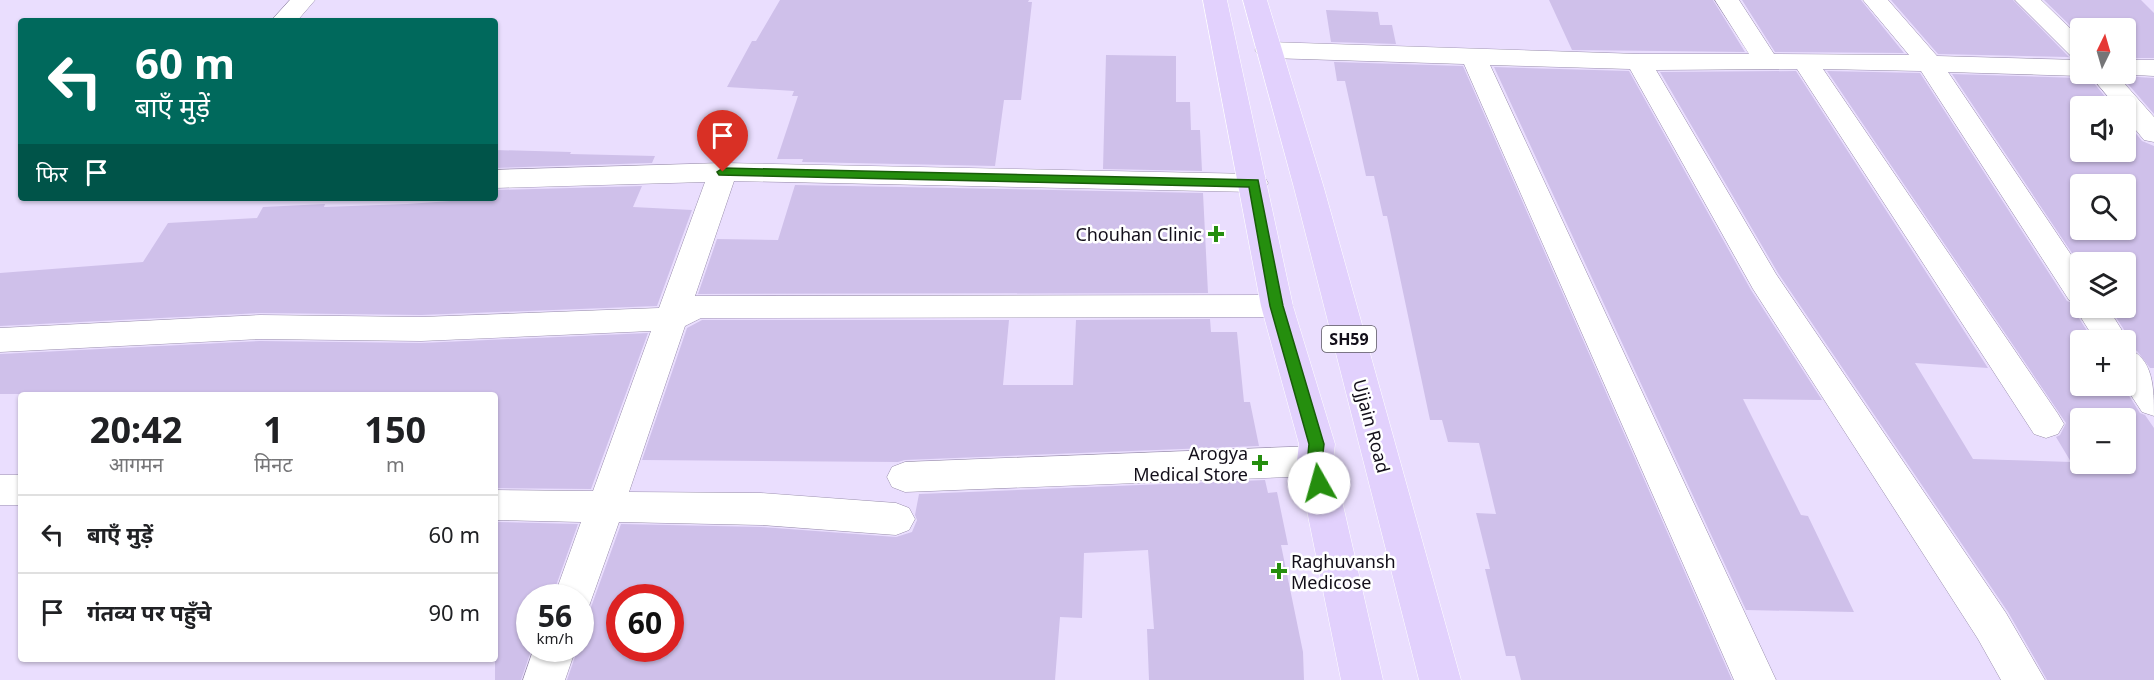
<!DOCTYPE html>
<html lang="hi">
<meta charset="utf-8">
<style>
:root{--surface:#fff;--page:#f6f6f6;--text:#202124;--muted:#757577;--line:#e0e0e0}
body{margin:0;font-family:"Noto Sans","Noto Sans Devanagari",sans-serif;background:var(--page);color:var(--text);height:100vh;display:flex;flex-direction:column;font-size:22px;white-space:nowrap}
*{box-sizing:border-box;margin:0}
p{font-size:20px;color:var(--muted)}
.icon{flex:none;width:33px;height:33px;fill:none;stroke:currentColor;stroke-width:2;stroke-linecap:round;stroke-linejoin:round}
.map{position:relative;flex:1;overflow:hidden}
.side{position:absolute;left:18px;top:392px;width:480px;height:270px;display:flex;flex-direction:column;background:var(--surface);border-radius:6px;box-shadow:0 2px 4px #0004}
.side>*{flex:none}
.hud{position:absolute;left:18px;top:18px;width:480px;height:183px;border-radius:6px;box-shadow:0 2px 4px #0004;background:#00695c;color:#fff;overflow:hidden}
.needle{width:39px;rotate:5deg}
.fabs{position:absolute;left:2070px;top:18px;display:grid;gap:12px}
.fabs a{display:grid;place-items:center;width:66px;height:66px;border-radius:6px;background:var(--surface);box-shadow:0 2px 4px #0004;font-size:30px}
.speed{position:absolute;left:516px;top:584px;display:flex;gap:12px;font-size:30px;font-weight:700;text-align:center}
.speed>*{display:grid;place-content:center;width:78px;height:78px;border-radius:50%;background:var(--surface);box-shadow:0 2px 4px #0004;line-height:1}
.speed small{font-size:15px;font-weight:400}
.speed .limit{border:9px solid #d22;background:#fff;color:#111}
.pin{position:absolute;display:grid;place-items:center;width:51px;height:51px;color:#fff;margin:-62px -26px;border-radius:50% 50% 50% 0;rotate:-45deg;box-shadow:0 0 6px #0007}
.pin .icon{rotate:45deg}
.me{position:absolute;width:66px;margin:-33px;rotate:353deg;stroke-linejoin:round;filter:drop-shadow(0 0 4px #0008)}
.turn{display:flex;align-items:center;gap:21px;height:126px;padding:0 18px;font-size:27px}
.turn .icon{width:78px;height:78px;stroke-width:2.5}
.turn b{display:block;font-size:42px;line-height:51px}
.then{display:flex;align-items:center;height:57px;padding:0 18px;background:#0003;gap:12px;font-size:22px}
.eta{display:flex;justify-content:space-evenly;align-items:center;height:102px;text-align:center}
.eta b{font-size:36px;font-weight:700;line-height:42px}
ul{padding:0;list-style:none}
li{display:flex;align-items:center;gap:18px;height:78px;padding:0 18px;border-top:2px solid var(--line)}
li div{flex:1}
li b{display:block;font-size:22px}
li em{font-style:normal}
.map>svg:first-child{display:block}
.building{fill:#cfc0ea;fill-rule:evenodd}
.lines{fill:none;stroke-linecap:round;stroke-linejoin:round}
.street-casing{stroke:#988dab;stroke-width:1}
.primary-casing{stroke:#fff;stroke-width:1}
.street{fill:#fff;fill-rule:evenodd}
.primary{fill:#e2d1fd;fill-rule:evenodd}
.route{fill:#258e0e;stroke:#185c09;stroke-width:1.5}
.poi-dot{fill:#258e0e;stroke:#fff;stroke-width:2}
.labels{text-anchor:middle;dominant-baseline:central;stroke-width:5;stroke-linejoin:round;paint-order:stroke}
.shield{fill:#fff;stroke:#5a575f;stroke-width:1.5}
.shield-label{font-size:16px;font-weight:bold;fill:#130f1a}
.poi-label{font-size:18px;fill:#130f1a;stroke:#fff;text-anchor:end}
.street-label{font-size:18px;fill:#130f1a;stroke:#fff}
</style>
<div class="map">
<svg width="2154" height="680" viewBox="0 0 2154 680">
<rect width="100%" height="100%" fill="#eadefe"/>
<!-- building -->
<path class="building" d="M780,0h249l-1,2h4l-11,98h-17l-9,66 -193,-4 1,-3h-26l21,-63h-6l2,-5 -67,-4 25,-46h4z
M1549,0h164l32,52 -173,-2z
M1742,0h119l43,53 -129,-1z
M1891,0h122l56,57 -131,-3z
M2044,0h97l13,13v45h-28v-30h-46v7z
M1326,10l52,2 2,13h12l4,19 -65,-2z
M1106,55l70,1v46h14l1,28h9l2,41 -99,-2z
M1334,62l129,4 269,614h-211l-6,-24h-9l-21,-87h5l-14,-56 20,1 -17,-71 -31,-1 -6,-22h-12l-43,-204h-4l-9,-40h-8l-21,-95h-8z
M1494,67l135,4 122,219 71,110 -79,-1 58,116 7,1 46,96 -108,-2z
M1796,71l192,297 -73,-5 58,96 98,3 -15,-25 4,-2 6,-12 -239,-352 93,2 147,228 8,3 -2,5 20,31h-13v46h43l17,27 5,2 9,13v252h-107l-39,-68 -230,-339 -118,-201zM2080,418h46v46h-46z
M1952,74l128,4 8,-2 25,30h-33v46h46v-31l16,20 12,5v222h-4l-13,-17 -9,-5 2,-7 -20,-31h16v-46h-46v3zM2080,184h46v46h-46z
M2121,76l33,2v36z
M495,150l76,2 -1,2 85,2 -3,7 -157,5z
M795,185l408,8 5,100 -510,1 19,-55 61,1z
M642,186l-9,21 59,3 -35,96 -236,9 -161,-2 -260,13v-53l143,-11 25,-39 89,-5 6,-11 62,-3 -1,3 83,-3 88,-6v-8z
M1210,319l1,13h26l7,70h6l9,44 -354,14 -7,2 -256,-2 45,-132 15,-8h307l-6,65h70l3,-65z
M648,333l-57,156 -96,-1v-94h-495v-40l260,-13 161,2z
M1265,480l3,13 9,-1 11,53h-7l22,107 1,28h-155l-2,-51h7l-6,-79 -64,3 -2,65 -22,-1 -5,63h-488l11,-32h2v-34l10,-4 31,-86 140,3 135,10 16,-5 5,-12 -2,-5 4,-21zM620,597h50v51h-50z
M495,522l83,2 -26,73h-22v51h2l-11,32h-26z"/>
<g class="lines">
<defs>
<path id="street" d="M290,0h25l-18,21h-26z
M1715,0h24l35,54 135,1 -46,-55h25l49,56 143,4v14h9l-9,2 -132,-4 132,196v40h28l20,32 -2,5v-5h-31l-20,-32 3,-5 -9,-3 -148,-229 -98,-2 235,345 6,10 -6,10 -12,4 -12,-4 -237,-365 -141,1 120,204 230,339 39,67h-44l-23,-41 -225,-350 -123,-220 -140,-4 286,615h-42l-270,-616 -196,-6 -9,-3 -4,-5 4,-5 9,-3 371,12h110z
M2015,0h26l39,38v21l-9,-3z
M2126,60h28v16l-37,-2h9z
M2089,74h27l38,43v25l-10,-2 -18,-22v-12h-10z
M723,163l531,11 10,2 4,7 -4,7 -10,2 -520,-11 -39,115 582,-1 11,3 5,8 -5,8 -11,3 -576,1 -16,8 -56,166 132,1 135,10 13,5 6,11 -6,11 -13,5 -135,-10 -142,-3 -31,87 -8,3v-15h-26l27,-75 -86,-2v-30l98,1 58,-160 -230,10 -161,-2 -260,13v-24l260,-13 161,2 238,-9 46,-126 -210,6v-18z
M2126,348c28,9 28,41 28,68l-12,-4 -17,-26z
M1315,446l13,5 5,10 -5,10 -13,5 -410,16 -13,-5 -5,-10 5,-10 13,-5z
M0,475h21v30h-21z
M534,648h42l-11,32h-42z"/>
<path id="primary" d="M1203,0h24l66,306 42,138 -2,17 50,219h-42l-44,-219 2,-17 -38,-138z
M1243,0h24l57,188 137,492h-42l-125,-492z"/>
</defs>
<!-- street casing -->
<use href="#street" class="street-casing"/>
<!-- primary casing -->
<use href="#primary" class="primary-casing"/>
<!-- street -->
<use href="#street" class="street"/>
<!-- primary -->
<use href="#primary" class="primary"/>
</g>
<!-- route -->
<path class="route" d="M723,168l535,12 25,126 41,138 -2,17 5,22 -2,4 -6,2 -5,-2c-7,-14 -7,-28 -5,-43l-39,-138 -21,-119 -530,-12 -2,-3z"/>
<!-- markers -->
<g class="poi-dot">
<path d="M1213 225h6v6h6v6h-6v6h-6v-6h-6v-6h6z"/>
<path d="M1257 454h6v6h6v6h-6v6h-6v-6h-6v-6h6z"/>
<path d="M1276 562h6v6h6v6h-6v6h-6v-6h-6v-6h6z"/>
</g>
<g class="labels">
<!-- shield labels -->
<rect class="shield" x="1322" y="326" width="54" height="26" rx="4.5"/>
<g class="shield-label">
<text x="1349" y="339">SH59</text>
</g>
<!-- poi labels -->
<g class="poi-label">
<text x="1202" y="234">Chouhan Clinic</text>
<text x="1248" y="453">Arogya<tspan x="1248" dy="21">Medical Store</tspan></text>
<text x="1291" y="561" text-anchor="start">Raghuvansh<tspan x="1291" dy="21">Medicose</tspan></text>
</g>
<!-- street labels -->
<g class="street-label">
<text transform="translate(1372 426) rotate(75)">Ujjain Road</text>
</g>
</g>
</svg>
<div class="fabs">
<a><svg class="needle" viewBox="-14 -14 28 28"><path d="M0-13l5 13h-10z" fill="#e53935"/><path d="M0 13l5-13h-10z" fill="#757577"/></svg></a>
<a><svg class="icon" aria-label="sound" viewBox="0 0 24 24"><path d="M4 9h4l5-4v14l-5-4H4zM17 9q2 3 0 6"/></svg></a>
<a><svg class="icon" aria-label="search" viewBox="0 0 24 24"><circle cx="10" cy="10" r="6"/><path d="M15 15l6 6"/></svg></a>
<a><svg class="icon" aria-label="layers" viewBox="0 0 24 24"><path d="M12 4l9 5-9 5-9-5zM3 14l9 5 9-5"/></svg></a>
<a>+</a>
<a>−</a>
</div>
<div class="speed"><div>56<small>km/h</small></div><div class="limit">60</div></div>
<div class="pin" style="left:723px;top:172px;background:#d93025"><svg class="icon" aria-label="arrive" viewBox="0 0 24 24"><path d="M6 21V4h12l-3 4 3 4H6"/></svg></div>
<svg class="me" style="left:1319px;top:483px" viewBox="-20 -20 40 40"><circle r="19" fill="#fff"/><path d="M0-13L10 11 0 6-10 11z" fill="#258e0e"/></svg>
<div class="hud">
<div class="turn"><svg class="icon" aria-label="left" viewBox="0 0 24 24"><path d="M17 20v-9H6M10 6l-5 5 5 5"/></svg><div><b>60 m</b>बाएँ मुड़ें</div></div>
<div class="then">फिर<svg class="icon" aria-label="arrive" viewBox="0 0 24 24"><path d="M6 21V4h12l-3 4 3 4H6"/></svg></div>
</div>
<section class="side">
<div class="eta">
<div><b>20:42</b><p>आगमन</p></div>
<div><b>1</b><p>मिनट</p></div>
<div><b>150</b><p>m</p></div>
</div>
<ul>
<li><svg class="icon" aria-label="left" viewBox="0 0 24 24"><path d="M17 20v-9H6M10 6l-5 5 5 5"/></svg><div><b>बाएँ मुड़ें</b></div><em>60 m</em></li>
<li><svg class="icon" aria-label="arrive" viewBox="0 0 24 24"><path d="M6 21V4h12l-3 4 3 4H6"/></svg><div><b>गंतव्य पर पहुँचे</b></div><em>90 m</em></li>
</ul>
</section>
</div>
